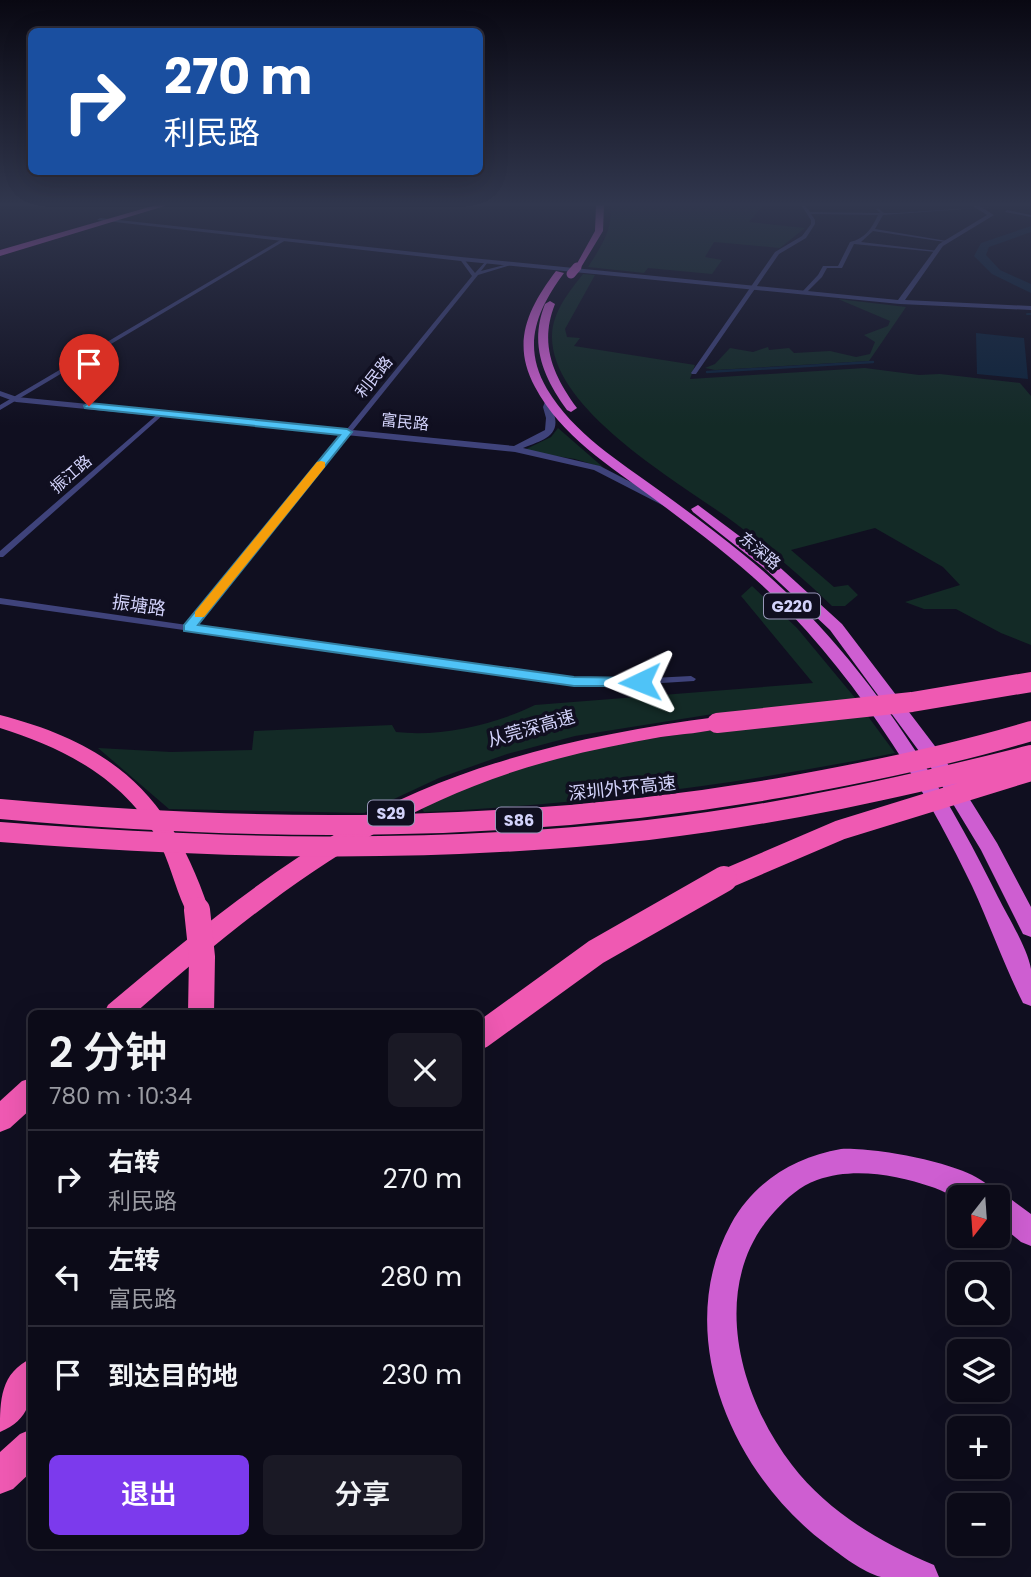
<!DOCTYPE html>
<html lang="zh">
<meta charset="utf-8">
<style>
:root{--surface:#0c0b18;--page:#1a1925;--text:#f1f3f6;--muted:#9a9ba2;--line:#2c2b37;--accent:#7c3aed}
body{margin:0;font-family:Poppins,"Noto Sans SC",sans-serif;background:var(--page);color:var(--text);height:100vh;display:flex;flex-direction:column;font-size:26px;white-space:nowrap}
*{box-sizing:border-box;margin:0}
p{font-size:23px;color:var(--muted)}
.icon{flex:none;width:38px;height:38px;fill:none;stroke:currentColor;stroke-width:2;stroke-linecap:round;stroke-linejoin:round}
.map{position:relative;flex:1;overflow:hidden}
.drawer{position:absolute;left:28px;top:1010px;width:455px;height:539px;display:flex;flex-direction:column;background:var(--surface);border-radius:10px;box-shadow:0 7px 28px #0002,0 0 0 2px var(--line)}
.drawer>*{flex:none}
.banner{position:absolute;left:28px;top:28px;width:455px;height:147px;border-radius:10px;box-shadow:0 7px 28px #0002,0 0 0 2px var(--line);background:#1a4fa0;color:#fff;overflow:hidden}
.needle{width:46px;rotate:197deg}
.fabs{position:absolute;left:947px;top:1185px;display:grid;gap:14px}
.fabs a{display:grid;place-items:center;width:63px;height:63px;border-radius:10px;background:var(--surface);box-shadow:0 7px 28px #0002,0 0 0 2px var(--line);font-size:35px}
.pin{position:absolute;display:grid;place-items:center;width:60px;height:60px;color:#fff;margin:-72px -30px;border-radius:50% 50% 50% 0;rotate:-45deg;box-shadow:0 0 7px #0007}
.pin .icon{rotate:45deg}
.me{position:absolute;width:77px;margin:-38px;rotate:268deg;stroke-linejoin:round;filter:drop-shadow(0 0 5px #0008)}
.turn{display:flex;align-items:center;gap:24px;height:147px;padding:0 21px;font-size:32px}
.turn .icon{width:91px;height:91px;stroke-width:2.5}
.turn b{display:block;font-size:49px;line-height:60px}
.round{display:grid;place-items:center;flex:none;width:74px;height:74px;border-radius:10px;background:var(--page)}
.head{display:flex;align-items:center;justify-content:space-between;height:119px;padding:0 21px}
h1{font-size:42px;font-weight:600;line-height:52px}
.button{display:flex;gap:14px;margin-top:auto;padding:14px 21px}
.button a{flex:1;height:80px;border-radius:10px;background:var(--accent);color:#fff;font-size:28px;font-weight:600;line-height:80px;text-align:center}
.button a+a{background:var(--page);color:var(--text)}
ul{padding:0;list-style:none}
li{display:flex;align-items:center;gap:21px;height:98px;padding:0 21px;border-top:2px solid var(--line)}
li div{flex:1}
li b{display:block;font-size:26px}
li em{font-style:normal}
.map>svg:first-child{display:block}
.green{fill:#132a26}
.water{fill:#0e233b}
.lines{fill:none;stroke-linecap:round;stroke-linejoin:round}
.stream-far1{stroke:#0e233b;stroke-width:2}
.stream{stroke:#0e233b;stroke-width:2.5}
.river{fill:#0e233b;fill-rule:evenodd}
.minor{fill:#3f437b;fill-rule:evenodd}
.tertiary{fill:#3f437b;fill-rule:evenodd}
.trunk{fill:#ce5ed1;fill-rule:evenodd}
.motorway{fill:#ef59b2;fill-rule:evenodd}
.trunk-bridge{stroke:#ce5ed1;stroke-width:9}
.motorway-bridge-far1{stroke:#ef59b2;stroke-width:20}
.motorway-bridge{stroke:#ef59b2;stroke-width:26}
.route{fill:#4fc3f7;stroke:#337fa1;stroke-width:2}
.slow{fill:#f59e0b}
.labels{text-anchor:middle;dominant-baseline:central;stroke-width:7;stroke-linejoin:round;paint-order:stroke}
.far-street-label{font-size:16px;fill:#d3d3fb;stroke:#100f20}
.shield{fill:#100f20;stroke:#9898b9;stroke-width:2}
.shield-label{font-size:16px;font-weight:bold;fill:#d3d3fb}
.street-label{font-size:18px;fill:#d3d3fb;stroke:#100f20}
</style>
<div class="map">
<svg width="1031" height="1577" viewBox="0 0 1031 1577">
<rect width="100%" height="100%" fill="#100f20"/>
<!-- green -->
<path class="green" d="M610,205h154l-15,17 56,6 -25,20 -66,-6 -9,15 17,3 -10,14 -64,-6 -4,5 -56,-6c12,-19 26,-38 22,-62z
M583,274l12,1 -30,54 2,8 13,1 -6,8 121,19 -5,14 175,-11 54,7 21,-1 80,9 11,13v249l-30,-12 -45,-24h-32l-19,-7 55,-17 -17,-18 -68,-39 -84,22 43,37 14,-2 10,10 -13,11h-13c-31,-30 -63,-57 -97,-83 -54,-40 -185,-113 -183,-188 1,-24 17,-43 31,-61z
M838,299l68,8 -37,54 -154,9 -10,-2 10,-4 15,-16 23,4 15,-5 1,3 20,-2 5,5 36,-2 26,6 14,-3 5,-12 -11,-7 24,-9 2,-5z
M558,428l46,40 -29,-9 -46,-7 -3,-3 25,-12z
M752,586l45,42 59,71 -143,15 -138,22 -68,18 -68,24 -75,35 -195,-4 -71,-61 73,4 81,-2 2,-19 138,-6 4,7c45,5 98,-7 139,-27l278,-22 -72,-87z
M867,715l28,38c-159,32 -309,51 -471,59l-3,-5c45,-19 92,-39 140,-51 101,-24 204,-31 306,-41z"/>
<!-- water -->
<path class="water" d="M976,333l48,5 4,41 -51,-5z"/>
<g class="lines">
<!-- stream-far1 -->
<path class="stream-far1" d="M1027,314h4"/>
<!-- stream -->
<path class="stream" d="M707,372l166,-10"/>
<!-- river -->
<path class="river" d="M1031,226v6l-42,15 -3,8 14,15 31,14v9l-39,-19 -18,-18 7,-13z"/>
<!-- minor -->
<path class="minor" d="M801,205h4l5,7 70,1 -4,-4 2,-1 6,5h12l122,-8 -135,10 -8,14 72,12 -2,1 -72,-11 -12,11 77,9 -2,1 -82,-8 -12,24h-15l-5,9 -17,17 -3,-2 16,-17 5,-9h15l12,-24c15,-3 22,-14 28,-27l-67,-1 4,6v4l-9,14 -27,16 -83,120h-4l-1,-1 84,-121 27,-16 9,-12v-4z
M1007,210l24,5v2l-26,-5z
M282,239l4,1 -286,170v-5z
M459,258h4l12,15 11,-12 2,1 -7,9 31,-8 2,1 -36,11 -283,351 379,53 40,1 77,-4 5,3 -2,2 -80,5 -40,-1 -574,-81v-6l187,27 285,-349z
M159,413l5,1 -161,143h-3v-6z"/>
<!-- tertiary -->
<path class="tertiary" d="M971,205h7l16,10 -51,31 -38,54 126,6v4l-131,-6 -439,-43 -364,-41 3,-2 361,39 437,43 41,-56 48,-29z
M0,391l17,6 497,49 31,-16 1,-12 -3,-11 3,-8 3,-1 4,3c-2,8 1,10 2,17 4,20 -18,24 -32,30l77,18 75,39 -9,2 -72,-37 -79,-18 -499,-50 -16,-6z"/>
<!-- trunk -->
<path class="trunk" d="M156,205h12l-168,51v-6z
M596,205h8l-1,26 -23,38h-6l21,-38z
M556,271l8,2c-28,38 -42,73 -17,116 26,44 73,73 113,102 29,21 57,42 84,64 110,89 192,216 254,342 10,20 29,50 33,72 0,11 0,25 0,37l-8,-3c-19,-38 -33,-78 -51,-117 -46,-96 -107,-194 -181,-272 -41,-44 -90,-80 -138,-116 -43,-32 -92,-62 -118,-111 -24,-44 -7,-79 21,-116z
M550,301l5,3c-16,40 -2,71 22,104l-6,4 -4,-2c-24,-33 -38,-66 -22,-106z
M698,505l76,57 68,62 102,134 53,85 34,64v30l-8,-3 -42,-84 -51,-84 -100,-136 -66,-62 -71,-56 -2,-3z
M841,1149c31,-2 141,15 154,45l13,3 23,17v32l-10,-4 -23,-19v-26c-13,0 -33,3 -41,0 -9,-2 -17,-8 -25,-10 -36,-12 -78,-20 -115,-7 -17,6 -30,18 -42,31 -67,72 -37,184 17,254 36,47 89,78 142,100l5,12c-17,0 -41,0 -58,0 -19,-5 -40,-22 -55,-33 -94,-70 -155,-210 -95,-320 23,-42 63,-67 110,-75z"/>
<!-- motorway -->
<path class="motorway" d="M0,715c116,30 171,82 209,195l-4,6 -8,3 -8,-3c-12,-21 -17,-47 -28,-70 -31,-64 -96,-98 -161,-118z
M717,717l7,2 3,4 -3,4c-20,6 -42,7 -63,10 -35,6 -70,13 -104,22 -172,45 -291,140 -422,254h-31l4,-8c75,-63 149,-125 234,-175 114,-67 245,-96 375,-113z
M32,1078v30l-22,20 -10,4v-31l22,-20z
M32,1358c0,33 3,60 -32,74 0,-32 0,-59 32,-74z
M32,1429v42l-19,18 -13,5v-42l20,-18z"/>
<!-- trunk-bridge -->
<path class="trunk-bridge" d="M571,274l6,-7"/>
<!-- motorway-bridge-far1 -->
<path class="motorway-bridge-far1" d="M717,723l195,-21 119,-20
M0,809c263,24 518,24 779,-21 85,-15 169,-32 252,-57
M0,832c216,17 432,22 648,-2 130,-15 256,-43 383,-75
M721,881l119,-51 191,-59"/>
<!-- motorway-bridge -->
<path class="motorway-bridge" d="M197,910l5,47 -1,56
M480,1036l116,-84 128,-73"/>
</g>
<!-- sky -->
<linearGradient id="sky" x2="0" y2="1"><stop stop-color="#090812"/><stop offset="0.48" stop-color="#31374e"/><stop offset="1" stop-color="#31374e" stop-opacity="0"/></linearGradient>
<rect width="1031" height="426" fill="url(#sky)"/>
<!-- route -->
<path class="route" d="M89,403l258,26 5,3 -154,193 376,52 66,1 7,4 -7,4h-66l-390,-55v-6l156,-190 -255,-27 -1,-2z"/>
<!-- slow -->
<path class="slow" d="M321,461l4,1v5l-121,150h-9v-5l122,-150z"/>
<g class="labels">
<!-- far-street labels -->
<g class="far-street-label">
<text transform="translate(374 377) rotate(-51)">利民路</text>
<text transform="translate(405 422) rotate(6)">富民路</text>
<text transform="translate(71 474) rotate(-41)">振江路</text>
<text transform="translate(760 551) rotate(40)">东深路</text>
</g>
<!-- shield labels -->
<g class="shield">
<rect x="764" y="593.5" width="56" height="25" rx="5"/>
<rect x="368" y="800.5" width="46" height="25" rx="5"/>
<rect x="496" y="807.5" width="46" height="25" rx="5"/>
</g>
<g class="shield-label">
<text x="792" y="606">G220</text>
<text x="391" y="813">S29</text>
<text x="519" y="820">S86</text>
</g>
<!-- street labels -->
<g class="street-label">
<text transform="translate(139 605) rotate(8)">振塘路</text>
<text transform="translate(531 728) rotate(-16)">从莞深高速</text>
<text transform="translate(622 788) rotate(-6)">深圳外环高速</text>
</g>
</g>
</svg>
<div class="fabs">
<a><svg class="needle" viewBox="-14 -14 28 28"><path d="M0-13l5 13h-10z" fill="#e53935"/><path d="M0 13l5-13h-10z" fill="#9a9ba2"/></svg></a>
<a><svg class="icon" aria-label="search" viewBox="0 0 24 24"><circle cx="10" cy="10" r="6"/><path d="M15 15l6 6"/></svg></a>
<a><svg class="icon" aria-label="layers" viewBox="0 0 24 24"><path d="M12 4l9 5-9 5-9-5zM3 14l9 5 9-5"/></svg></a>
<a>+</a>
<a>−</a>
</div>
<div class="pin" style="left:89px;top:406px;background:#d93025"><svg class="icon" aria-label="arrive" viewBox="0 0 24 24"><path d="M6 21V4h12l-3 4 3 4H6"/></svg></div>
<svg class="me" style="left:640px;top:682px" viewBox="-20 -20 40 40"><path d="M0-17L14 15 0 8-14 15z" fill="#4fc3f7" stroke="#fff" stroke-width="4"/></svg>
<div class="banner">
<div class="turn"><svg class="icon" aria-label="right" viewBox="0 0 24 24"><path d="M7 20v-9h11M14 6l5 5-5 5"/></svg><div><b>270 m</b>利民路</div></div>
</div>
<section class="drawer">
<div class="head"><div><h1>2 分钟</h1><p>780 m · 10:34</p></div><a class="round"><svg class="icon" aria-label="close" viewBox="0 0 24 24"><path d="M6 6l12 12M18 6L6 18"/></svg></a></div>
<ul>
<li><svg class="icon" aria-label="right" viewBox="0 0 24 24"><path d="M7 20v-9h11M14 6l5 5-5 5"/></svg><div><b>右转</b><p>利民路</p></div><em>270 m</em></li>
<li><svg class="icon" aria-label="left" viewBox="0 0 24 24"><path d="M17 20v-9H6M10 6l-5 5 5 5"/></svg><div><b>左转</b><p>富民路</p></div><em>280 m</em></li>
<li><svg class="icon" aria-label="arrive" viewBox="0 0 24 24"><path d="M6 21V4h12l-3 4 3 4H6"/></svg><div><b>到达目的地</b></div><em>230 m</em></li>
</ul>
<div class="button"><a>退出</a><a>分享</a></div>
</section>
</div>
